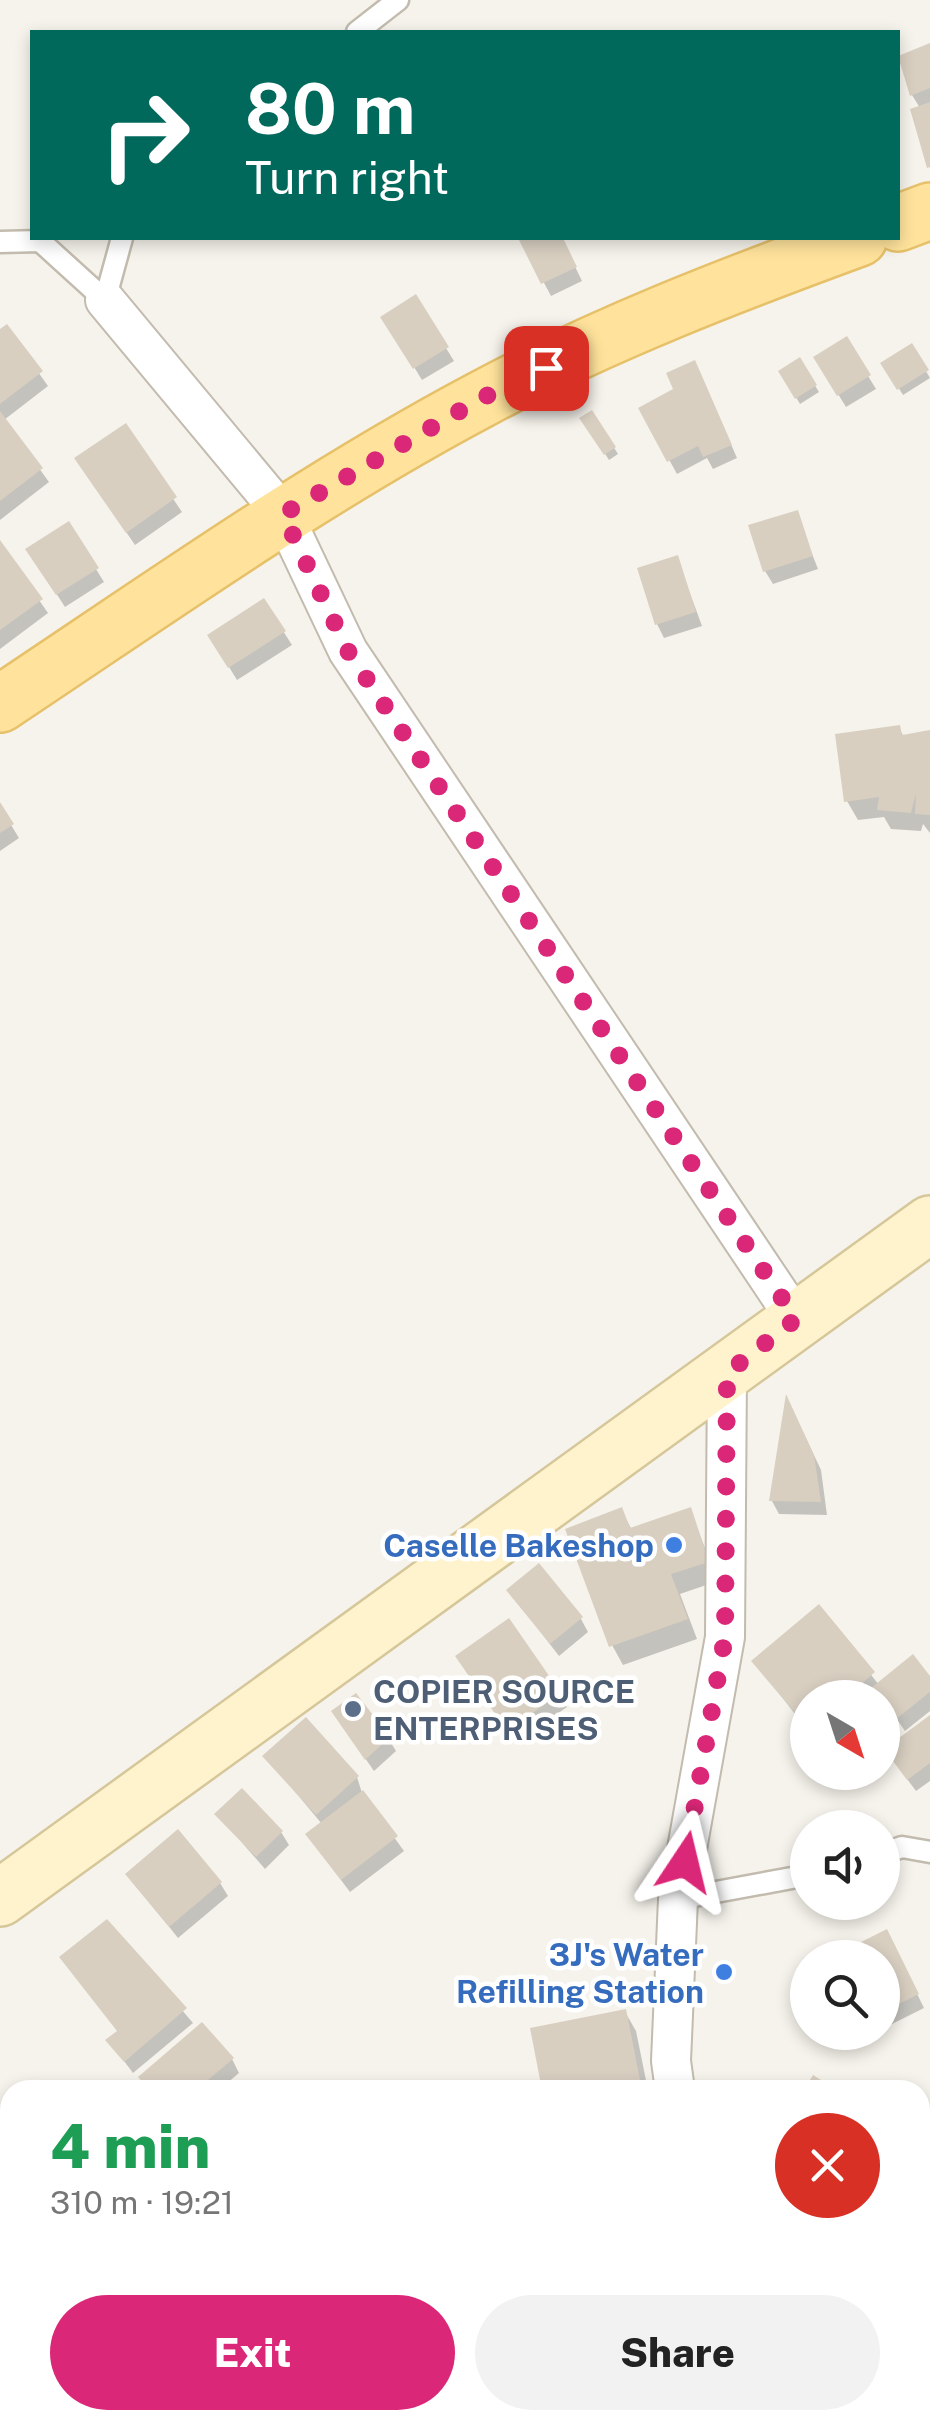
<!DOCTYPE html>
<meta charset="utf-8">
<style>
:root{--surface:#fff;--page:#f2f2f2;--text:#222;--muted:#767676;--accent:#db2777}
body{margin:0;font-family:"Public Sans",sans-serif;background:var(--page);color:var(--text);height:100vh;display:flex;flex-direction:column;font-size:38px;white-space:nowrap}
*{box-sizing:border-box;margin:0}
p{font-size:32px;color:var(--muted)}
.icon{flex:none;width:55px;height:55px;fill:none;stroke:currentColor;stroke-width:2;stroke-linecap:round;stroke-linejoin:round}
.map{position:relative;flex:1;overflow:hidden}
.drawer{position:absolute;left:0px;top:2080px;width:930px;height:350px;display:flex;flex-direction:column;background:var(--surface);border-radius:30px 30px 0 0;box-shadow:0 5px 15px #0003}
.drawer>*{flex:none}
.guide{position:absolute;left:30px;top:30px;width:870px;height:210px;border-radius:0px;box-shadow:0 5px 15px #0003;background:#00695c;color:#fff;overflow:hidden}
.needle{width:65px;rotate:141deg}
.fabs{position:absolute;left:790px;top:1680px;display:grid;gap:20px}
.fabs a{display:grid;place-items:center;width:110px;height:110px;border-radius:50%;background:var(--surface);box-shadow:0 5px 15px #0003;font-size:50px}
.pin{position:absolute;display:grid;place-items:center;width:85px;height:85px;color:#fff;margin:-42px;border-radius:20px;box-shadow:0 5px 15px #0006}
.me{position:absolute;width:110px;margin:-55px;rotate:10deg;stroke-linejoin:round;filter:drop-shadow(0 0 8px #0008)}
.turn{display:flex;align-items:center;gap:35px;height:210px;padding:0 50px;font-size:45px}
.turn .icon{width:130px;height:130px;stroke-width:2.5}
.turn b{display:block;font-size:70px;line-height:85px}
.round{display:grid;place-items:center;flex:none;width:105px;height:105px;border-radius:52px;background:var(--page)}
.head{display:flex;align-items:center;justify-content:space-between;height:170px;padding:0 50px}
h1{font-size:60px;font-weight:800;line-height:75px;color:#1e9e55}
.button{display:flex;gap:20px;margin-top:auto;padding:20px 50px}
.button a{flex:1;height:115px;border-radius:60px;background:var(--accent);color:#fff;font-size:40px;font-weight:800;line-height:115px;text-align:center}
.button a+a{background:var(--page);color:var(--text)}
.map>svg:first-child{display:block}
.shadow{fill:#0003}
.building{fill:#d8cfc1}
.lines{fill:none;stroke-linecap:round;stroke-linejoin:round}
.service-casing{stroke:#c2bbae;stroke-width:25}
.minor-casing{stroke:#c2bbae;stroke-width:42}
.secondary-casing{stroke:#d6c79b;stroke-width:60}
.primary-casing{stroke:#e6c16a;stroke-width:60}
.service{stroke:#fff;stroke-width:20}
.minor{stroke:#fff;stroke-width:38}
.secondary{stroke:#fff3cd;stroke-width:55}
.primary{stroke:#ffe39c;stroke-width:55}
.route{stroke:#db2777;stroke-width:18;stroke-dasharray:0 32.4}
.shop-dot{fill:#3f7fe0;stroke:#fff;stroke-width:4}
.service-dot{fill:#5c6f8a;stroke:#fff;stroke-width:4}
.labels{text-anchor:middle;dominant-baseline:central;stroke-width:9;stroke-linejoin:round;paint-order:stroke}
.shop-label{font-size:32px;font-weight:bold;fill:#366cbe;stroke:#fff;text-anchor:end}
.service-label{font-size:32px;font-weight:bold;fill:#4e5e75;stroke:#fff;text-anchor:start}
</style>
<div class="map">
<svg width="930" height="2430" viewBox="0 0 930 2430">
<rect width="100%" height="100%" fill="#f6f3ec"/>
<!-- shadow -->
<path class="shadow" d="M930,46v122l-17,-58 7,-2 -8,-13z
M520,238h41l21,43 -31,15z
M415,298l39,63 -32,19 -38,-62z
M6,327l42,59 -44,34 45,62 -49,38v-188z
M846,340l30,49 -30,18 -30,-49z
M911,346l19,32 -27,17 -19,-31z
M799,360l20,32 -19,12 -19,-32z
M701,376l36,82 -24,11 -6,-11 -30,16 -36,-65z
M592,413l26,41 -9,6 -26,-41z
M125,427l57,85 -47,33 -50,-73z
M796,513l22,56 -45,15 -8,-13z
M68,524l36,58 -39,25 -29,-45z
M0,544l48,69 -48,36z
M677,558l25,68 -38,12 -7,-14z
M264,601l28,44 -55,35 -27,-44z
M899,728l5,9 26,-5v101l-7,-9 -2,7 -30,-2 -7,-12 -26,3 -11,-19z
M0,807l19,31 -19,13z
M793,1411l28,59 6,45 -48,-1 -7,-13z
M621,1510l11,20 58,-20 28,71 -38,13 17,45 -74,26 -11,-20z
M509,1591l72,28 7,13 -29,24z
M819,1608l60,77 51,-5v31l-25,20 -23,-33h-74v33l-54,-70z
M465,1670l94,24 8,13 -51,36z
M930,1722v59l-14,10 -21,-28z
M342,1725l46,13 8,13 -22,20z
M266,1757l91,20 5,16 42,58 -54,41 -34,-45 6,-23z
M218,1815l63,17 8,13 -24,24z
M128,1875l92,8 8,13 -50,42z
M107,1922l86,101 -60,50 -24,-32 10,-8z
M893,1945l31,63 -42,21v-71z
M625,2012l11,19 12,59h-103z
M845,2032h29l-23,12z
M232,2059l7,14 -20,17h-71l-7,-12z"/>
<!-- building -->
<path class="building" d="M930,43v45l-20,8 -12,-40z
M930,102v65l-3,1 -17,-59z
M518,238h45l14,29 -36,17z
M416,294l33,53 -36,22 -33,-52z
M7,324l36,47 -43,33v-75z
M847,336l24,39 -34,21 -24,-39z
M912,343l17,27 -32,20 -17,-27z
M800,357l17,28 -22,14 -17,-28z
M695,360l37,85 -29,12 -5,-11 -31,16 -29,-54 35,-19 -7,-16z
M592,410l24,37 -12,8 -25,-37z
M0,411l43,57 -43,33z
M126,423l51,74 -51,36 -52,-75z
M798,510l15,46 -50,16 -15,-47z
M69,521l30,47 -43,27 -31,-46z
M0,540l43,59 -43,31z
M678,555l18,57 -41,13 -18,-57z
M264,598l22,33 -58,37 -21,-33z
M900,725l2,10 28,-5v85l-15,-1 1,-21 -5,20 -34,-3 2,-13 -35,5 -9,-68z
M0,802l14,22 -14,9z
M786,1394l28,61 7,47 -52,-1z
M622,1507l8,21 61,-21 18,55 -38,12 17,45 -79,28 -44,-118z
M539,1563l44,54 -33,27 -44,-54z
M819,1604l56,68 -30,26h-37v30l-57,-67z
M509,1618l52,75 -54,38 -52,-75z
M913,1654l17,22v16l-34,27 -25,-31z
M356,1693l34,44 -25,23 -34,-49z
M930,1715v48l-23,17 -23,-31z
M306,1717l53,59 -43,39 -54,-59z
M242,1788l41,43 -27,26 -42,-43z
M363,1790l35,46 -57,44 -36,-46z
M178,1829l44,53 -53,45 -44,-53z
M107,1919l80,89 -63,54 -19,-22 12,-9 -58,-74z
M887,1929l32,65 -37,18v-54h-53z
M626,2009l16,81h-100l-12,-62z
M202,2022l32,36 -38,32h-47l-11,-13z
M813,2075l24,15h-33z"/>
<g class="lines">
<defs>
<path id="service" d="M357,32l41,-32
M0,242l40,-1 65,59 17,-62
M882,1854l20,-7 28,5
M678,1899l130,-24"/>
<path id="minor" d="M105,300l178,214 65,137 448,668
M675,2090l-4,-29 7,-162 47,-262 2,-264
M723,2420l2,10"/>
<path id="secondary" d="M0,1898l930,-674"/>
<path id="primary" d="M898,223l32,-12
M0,704c158,-105 314,-216 482,-305 121,-65 249,-114 377,-161"/>
</defs>
<!-- service casing -->
<use href="#service" class="service-casing"/>
<!-- minor casing -->
<use href="#minor" class="minor-casing"/>
<!-- secondary casing -->
<use href="#secondary" class="secondary-casing"/>
<!-- primary casing -->
<use href="#primary" class="primary-casing"/>
<!-- service -->
<use href="#service" class="service"/>
<!-- minor -->
<use href="#minor" class="minor"/>
<!-- secondary -->
<use href="#secondary" class="secondary"/>
<!-- primary -->
<use href="#primary" class="primary"/>
</g>
<g class="lines">
<!-- route -->
<path class="route" d="M546,368l-64,30 -199,116 65,137 448,668 -69,54 -2,264 -40,225"/>
</g>
<!-- markers -->
<g class="shop-dot">
<circle cx="674" cy="1545" r="10"/>
<circle cx="724" cy="1972" r="10"/>
</g>
<circle class="service-dot" cx="353" cy="1709" r="10"/>
<g class="labels">
<!-- shop labels -->
<g class="shop-label">
<text x="654" y="1545">Caselle Bakeshop</text>
<text x="704" y="1954">3J's Water<tspan x="704" dy="37">Refilling Station</tspan></text>
</g>
<!-- service labels -->
<g class="service-label">
<text x="373" y="1691">COPIER SOURCE<tspan x="373" dy="37">ENTERPRISES</tspan></text>
</g>
</g>
</svg>
<div class="fabs">
<a><svg class="needle" viewBox="-14 -14 28 28"><path d="M0-13l5 13h-10z" fill="#e53935"/><path d="M0 13l5-13h-10z" fill="#767676"/></svg></a>
<a><svg class="icon" aria-label="sound" viewBox="0 0 24 24"><path d="M4 9h4l5-4v14l-5-4H4zM17 9q2 3 0 6"/></svg></a>
<a><svg class="icon" aria-label="search" viewBox="0 0 24 24"><circle cx="10" cy="10" r="6"/><path d="M15 15l6 6"/></svg></a>
</div>
<div class="pin" style="left:546px;top:368px;background:#d93025"><svg class="icon" aria-label="arrive" viewBox="0 0 24 24"><path d="M6 21V4h12l-3 4 3 4H6"/></svg></div>
<svg class="me" style="left:685px;top:1862px" viewBox="-20 -20 40 40"><path d="M0-17L14 15 0 8-14 15z" fill="#db2777" stroke="#fff" stroke-width="4"/></svg>
<div class="guide">
<div class="turn"><svg class="icon" aria-label="right" viewBox="0 0 24 24"><path d="M7 20v-9h11M14 6l5 5-5 5"/></svg><div><b>80 m</b>Turn right</div></div>
</div>
<section class="drawer">
<div class="head"><div><h1>4 min</h1><p>310 m · 19:21</p></div><a class="round" style="background:#d93025;color:#fff"><svg class="icon" aria-label="close" viewBox="0 0 24 24"><path d="M6 6l12 12M18 6L6 18"/></svg></a></div>
<div class="button"><a>Exit</a><a>Share</a></div>
</section>
</div>
